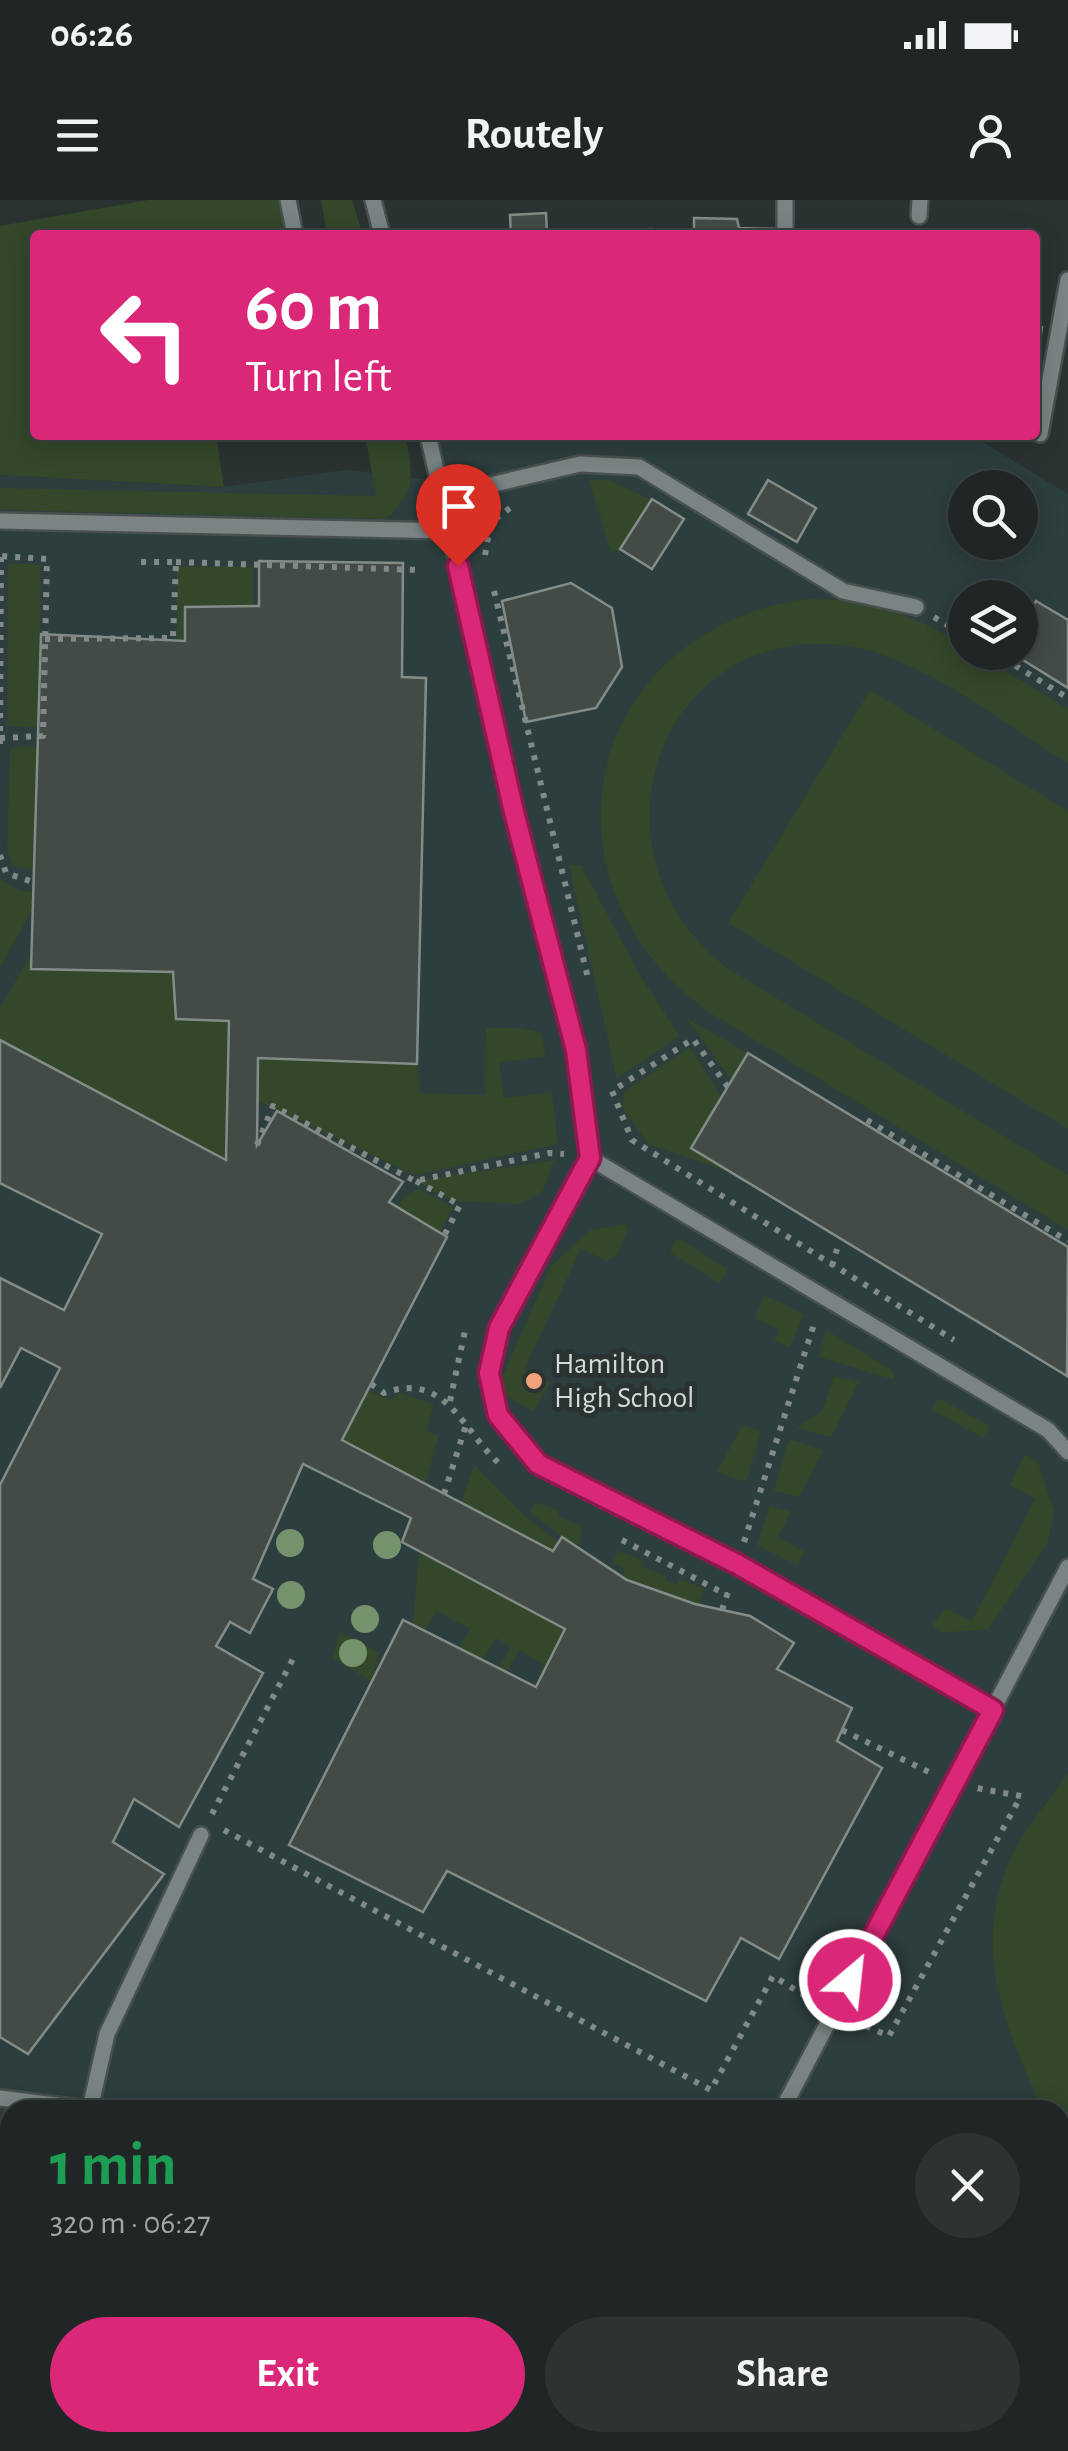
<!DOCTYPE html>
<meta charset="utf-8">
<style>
:root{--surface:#202626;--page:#2d3232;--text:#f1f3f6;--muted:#a2a5a7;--line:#3d4343;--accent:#db2777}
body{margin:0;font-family:"Alegreya Sans",sans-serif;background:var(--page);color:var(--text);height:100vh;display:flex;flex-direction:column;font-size:38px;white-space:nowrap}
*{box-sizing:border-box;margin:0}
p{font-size:32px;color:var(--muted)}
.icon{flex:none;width:55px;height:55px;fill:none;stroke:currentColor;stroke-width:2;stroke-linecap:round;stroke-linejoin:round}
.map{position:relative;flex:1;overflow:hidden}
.details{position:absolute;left:0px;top:1900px;width:1070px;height:352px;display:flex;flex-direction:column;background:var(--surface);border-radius:30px 30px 0 0;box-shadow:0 5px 25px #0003,0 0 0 2px var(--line)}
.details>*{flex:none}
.hud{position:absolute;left:30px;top:30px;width:1010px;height:210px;border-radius:10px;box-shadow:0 5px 25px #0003,0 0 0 2px var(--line);background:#db2777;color:#fff;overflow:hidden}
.tools{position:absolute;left:948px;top:270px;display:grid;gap:20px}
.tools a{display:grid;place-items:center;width:90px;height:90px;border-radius:50%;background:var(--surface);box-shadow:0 5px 25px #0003,0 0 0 2px var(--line);font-size:50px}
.pin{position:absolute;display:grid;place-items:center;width:85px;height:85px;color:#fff;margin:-102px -42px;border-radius:50% 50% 50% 0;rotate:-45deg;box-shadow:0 0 10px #0007}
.pin .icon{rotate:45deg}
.me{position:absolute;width:110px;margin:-55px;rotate:28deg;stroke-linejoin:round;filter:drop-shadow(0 0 8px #0008)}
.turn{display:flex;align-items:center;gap:35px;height:210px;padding:0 50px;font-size:45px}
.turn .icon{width:130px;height:130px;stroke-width:2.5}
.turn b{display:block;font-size:70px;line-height:85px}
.round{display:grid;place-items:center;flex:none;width:105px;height:105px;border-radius:52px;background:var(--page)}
.head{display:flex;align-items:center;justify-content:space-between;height:170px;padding:0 50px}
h1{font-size:60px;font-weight:700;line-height:75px;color:#1e9e55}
.cta{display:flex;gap:20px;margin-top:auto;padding:20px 50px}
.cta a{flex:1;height:115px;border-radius:60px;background:var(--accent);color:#fff;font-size:40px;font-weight:700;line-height:115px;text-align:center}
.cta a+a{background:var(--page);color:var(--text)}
.status{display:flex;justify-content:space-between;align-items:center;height:70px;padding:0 50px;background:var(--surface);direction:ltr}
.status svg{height:28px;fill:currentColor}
header{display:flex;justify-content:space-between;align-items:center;height:130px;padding:0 50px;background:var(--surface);font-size:45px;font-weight:700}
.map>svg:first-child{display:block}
.built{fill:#2d3e3e;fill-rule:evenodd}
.green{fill:#33472a}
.building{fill:#434b47;stroke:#838c87;stroke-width:2.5}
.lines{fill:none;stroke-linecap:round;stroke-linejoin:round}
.lane-casing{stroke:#484f4f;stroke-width:20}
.path{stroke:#828989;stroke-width:6;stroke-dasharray:5 8;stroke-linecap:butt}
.lane{stroke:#7a8484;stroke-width:15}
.tree{fill:#74936c}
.route-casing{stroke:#8e194d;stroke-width:25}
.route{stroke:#db2777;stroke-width:18}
.poi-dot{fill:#f0a279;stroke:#2a3332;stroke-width:4}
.labels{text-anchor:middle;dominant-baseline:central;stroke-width:10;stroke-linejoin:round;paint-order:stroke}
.poi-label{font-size:30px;fill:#d4d9d9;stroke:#2a3332;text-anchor:start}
</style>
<div class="status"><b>06:26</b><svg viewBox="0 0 49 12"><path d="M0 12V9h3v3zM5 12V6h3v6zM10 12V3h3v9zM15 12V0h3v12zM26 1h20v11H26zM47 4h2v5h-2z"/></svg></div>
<header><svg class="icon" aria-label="menu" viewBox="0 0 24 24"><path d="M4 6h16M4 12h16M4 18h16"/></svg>Routely<svg class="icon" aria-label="person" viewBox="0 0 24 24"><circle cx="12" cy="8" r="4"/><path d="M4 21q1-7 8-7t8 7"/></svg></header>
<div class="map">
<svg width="1068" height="2251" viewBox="0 0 1068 2251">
<rect width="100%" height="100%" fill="#2a3332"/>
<!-- built -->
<path class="built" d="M428,235h543l97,59v1806l-8,-1v-189h-1050v25l-10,-2v-1658l224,12 123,-17 91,11zM965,288h55v54h-55zM965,398h55v54h-55z"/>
<!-- green -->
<path class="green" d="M148,0h140l7,35h-260v200h181l8,52 -224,-12v-249z
M321,0h31l11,35h-36z
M365,235h40c8,41 12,53 -18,84l-387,-9v-22l376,8z
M589,280h21l41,20 -31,49 -9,3z
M8,363l33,2 -3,162 -31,-1z
M177,366l76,1v41l-67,-1 -1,34h-8z
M806,399c61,-1 107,15 159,47v6l11,1 92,56v54c-64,-39 -152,-110 -227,-118 -184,-19 -263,210 -112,324l339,206v55l-361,-219c-179,-131 -123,-380 99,-412z
M870,490l198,121v318l-340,-206z
M19,546l18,1 -3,123 -21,-4 -6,-15 3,-102z
M569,665h12l60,112 39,59 -63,43z
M0,679l22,13 11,-1 -1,19 -32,58z
M31,754l1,15 141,3 3,47 53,2 -3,139 -226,-120v-32z
M686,818l62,35 -16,28z
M486,828h36l19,5 5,23 -47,7 5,35 48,-6 6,52 -144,31 -156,-74v-43l159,6 3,29 65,2z
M690,847l32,51 -31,50 41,25 -84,-29 -27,-38 4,-15z
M554,960l-11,31 -22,13 -68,-3 -38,-20z
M419,989l34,18 -13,26 -42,-26 7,-12z
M625,1024l3,5 -11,26 -10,6 -26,-12 -57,121 26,13 -16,28 -38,-20 55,-125 39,-36z
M677,1038l51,31 -9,14 -50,-31z
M764,1095l40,19 -14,33 -16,-6 5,-11 -24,-12z
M826,1130l66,40 3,10 -76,-23z
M834,1176l25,6 -28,55 -35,-9 26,-17z
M368,1191l22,9 11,-7 33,11 -8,27 13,5 -14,48 -83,-44z
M938,1198l52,28 -7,12 -51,-28z
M742,1225l19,6 -15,51 -29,-10z
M789,1239l35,11 -25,47 -25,-6z
M1025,1254l13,8 16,49 -7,33 -59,85 -48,4 -8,-8 14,-17 26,13 63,-122 -25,-14z
M474,1265l51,51 34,26 -6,9 -92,-48z
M534,1302l25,8 -1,7 25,9 -6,22 -47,-35z
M770,1306l21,6 -13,25 27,15 -8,13 -40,-20z
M419,1350l146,79 -29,58 7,-23 -24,-14 -12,22 -8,-4 12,-21 -15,-9 -13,22 -23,-12 10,-19 -34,-18 -11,20 -12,-6z
M617,1351l26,9 -2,6 25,10v4l11,4 2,-5 25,9 -5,17 -76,-28 2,-9 -12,-4z
M340,1432l39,20 -7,30 -39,-24z
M1068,1573v371l-8,-10v-24h-17c-37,-80 -71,-158 -35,-246 13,-32 41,-63 60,-91z"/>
<!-- building -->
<path class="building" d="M546,13l1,22h-36l-1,-20z
M694,18l43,1 2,9 39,1v6h-129l1,-6 44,2z
M1035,126l7,1 -7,50z
M768,280l48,28 -19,34 -49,-28z
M652,299l32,20 -32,50 -32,-20z
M259,361l144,2 -1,114 24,1 -9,386 -159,-6 -1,87 20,-34 126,71 -14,20 58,35 -105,203 211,111 9,-14 65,43 68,24 55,12 44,27 -17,26 75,39 -15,33 45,27 -103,191 -38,-21 -35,63 -259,-130 -24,41 -134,-67 114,-225 133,67 29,-58 -163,-87 9,-24 -108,-54 -50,115 20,10 -23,44 -20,-11 -14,24 47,27 -84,154 -45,-28 -21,43 51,32 -136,180 -28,-17v-552l60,-117 -39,-20 -21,40v-110l64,32 38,-76 -102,-51v-143l226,120 3,-139 -53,-2 -3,-47 -142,-3 10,-335 144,7v-34l74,-1z
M571,383l41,25 10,59 -26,41 -70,14 -24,-121z
M1036,401l32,19v68l-58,-36h10v-26z
M748,853l320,194 -1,129 -376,-228z
M0,2159l10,4v19l-10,23z
M871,2242h124v9h-125z"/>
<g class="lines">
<defs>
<path id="lane" d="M288,0l7,35
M373,0l9,35
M785,0v35
M919,16l1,-16
M1040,234l28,-154
M428,235l86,377 62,238 14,108 -91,170 -10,45 9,42 39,49 200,100 256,146
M443,296l137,-32 59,3 204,124 73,16
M0,321l450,10
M590,958l458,272 20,22
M0,1898l95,12
M90,1909l17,-75 94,-199
M782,1910l286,-543"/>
</defs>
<!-- lane casing -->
<use href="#lane" class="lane-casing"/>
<!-- path -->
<path class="path" d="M485,355l6,-33 19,-14
M176,362l244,8
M494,391l94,387
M934,417l31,19
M45,439l128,-1 3,-76h-36
M993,452l75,46
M0,538l43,-2 4,-177 -46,-3
M0,544l1,-189
M0,655l6,18 27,9
M728,887l-35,-48 -81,52 20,49 322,200
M867,920l201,121
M257,945l16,-39 142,75 134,-28 15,1
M416,981l44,24 -16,31
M832,1066l5,-17
M371,1184l13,9c63,-23 80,41 117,72
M450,1201l16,-75
M444,1294l22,-69
M622,1340l105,55
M744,1342l71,-221
M722,1410l6,-18
M842,1530l89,43
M212,1614l84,-161
M224,1630l487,260 62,-114 39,24
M854,1821l35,15 132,-240 -45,-8"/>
<!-- lane -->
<use href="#lane" class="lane"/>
</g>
<!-- trees -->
<g class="tree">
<circle cx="290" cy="1343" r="14"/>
<circle cx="387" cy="1345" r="14"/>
<circle cx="291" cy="1395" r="14"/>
<circle cx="365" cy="1419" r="14"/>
<circle cx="353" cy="1453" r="14"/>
</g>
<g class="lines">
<defs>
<path id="route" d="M458,366l56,246 62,238 14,108 -91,170 -10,45 9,42 40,49 199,100 256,146 -143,270"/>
</defs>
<!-- route casing -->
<use href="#route" class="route-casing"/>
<!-- route -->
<use href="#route" class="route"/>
</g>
<!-- markers -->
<circle class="poi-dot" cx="534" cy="1181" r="10"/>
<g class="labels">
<!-- poi labels -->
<g class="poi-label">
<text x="554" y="1164">Hamilton<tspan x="554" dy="34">High School</tspan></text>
</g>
</g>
</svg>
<div class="tools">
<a><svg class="icon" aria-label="search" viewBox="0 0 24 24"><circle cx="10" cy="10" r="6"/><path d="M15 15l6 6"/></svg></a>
<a><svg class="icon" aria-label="layers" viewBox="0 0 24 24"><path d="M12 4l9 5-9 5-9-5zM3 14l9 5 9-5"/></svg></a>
</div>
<div class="pin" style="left:458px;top:366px;background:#d93025"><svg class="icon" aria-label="arrive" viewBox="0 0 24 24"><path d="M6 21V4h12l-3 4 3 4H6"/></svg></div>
<svg class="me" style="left:850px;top:1780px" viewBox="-20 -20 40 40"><circle r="17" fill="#db2777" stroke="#fff" stroke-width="3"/><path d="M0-11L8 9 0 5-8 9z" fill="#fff"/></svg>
<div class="hud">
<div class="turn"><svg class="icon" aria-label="left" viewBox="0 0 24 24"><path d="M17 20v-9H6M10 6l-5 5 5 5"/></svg><div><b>60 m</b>Turn left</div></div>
</div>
<section class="details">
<div class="head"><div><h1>1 min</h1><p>320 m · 06:27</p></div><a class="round"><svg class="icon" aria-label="close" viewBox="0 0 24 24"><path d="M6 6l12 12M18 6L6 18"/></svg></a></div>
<div class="cta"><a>Exit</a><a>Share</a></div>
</section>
</div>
